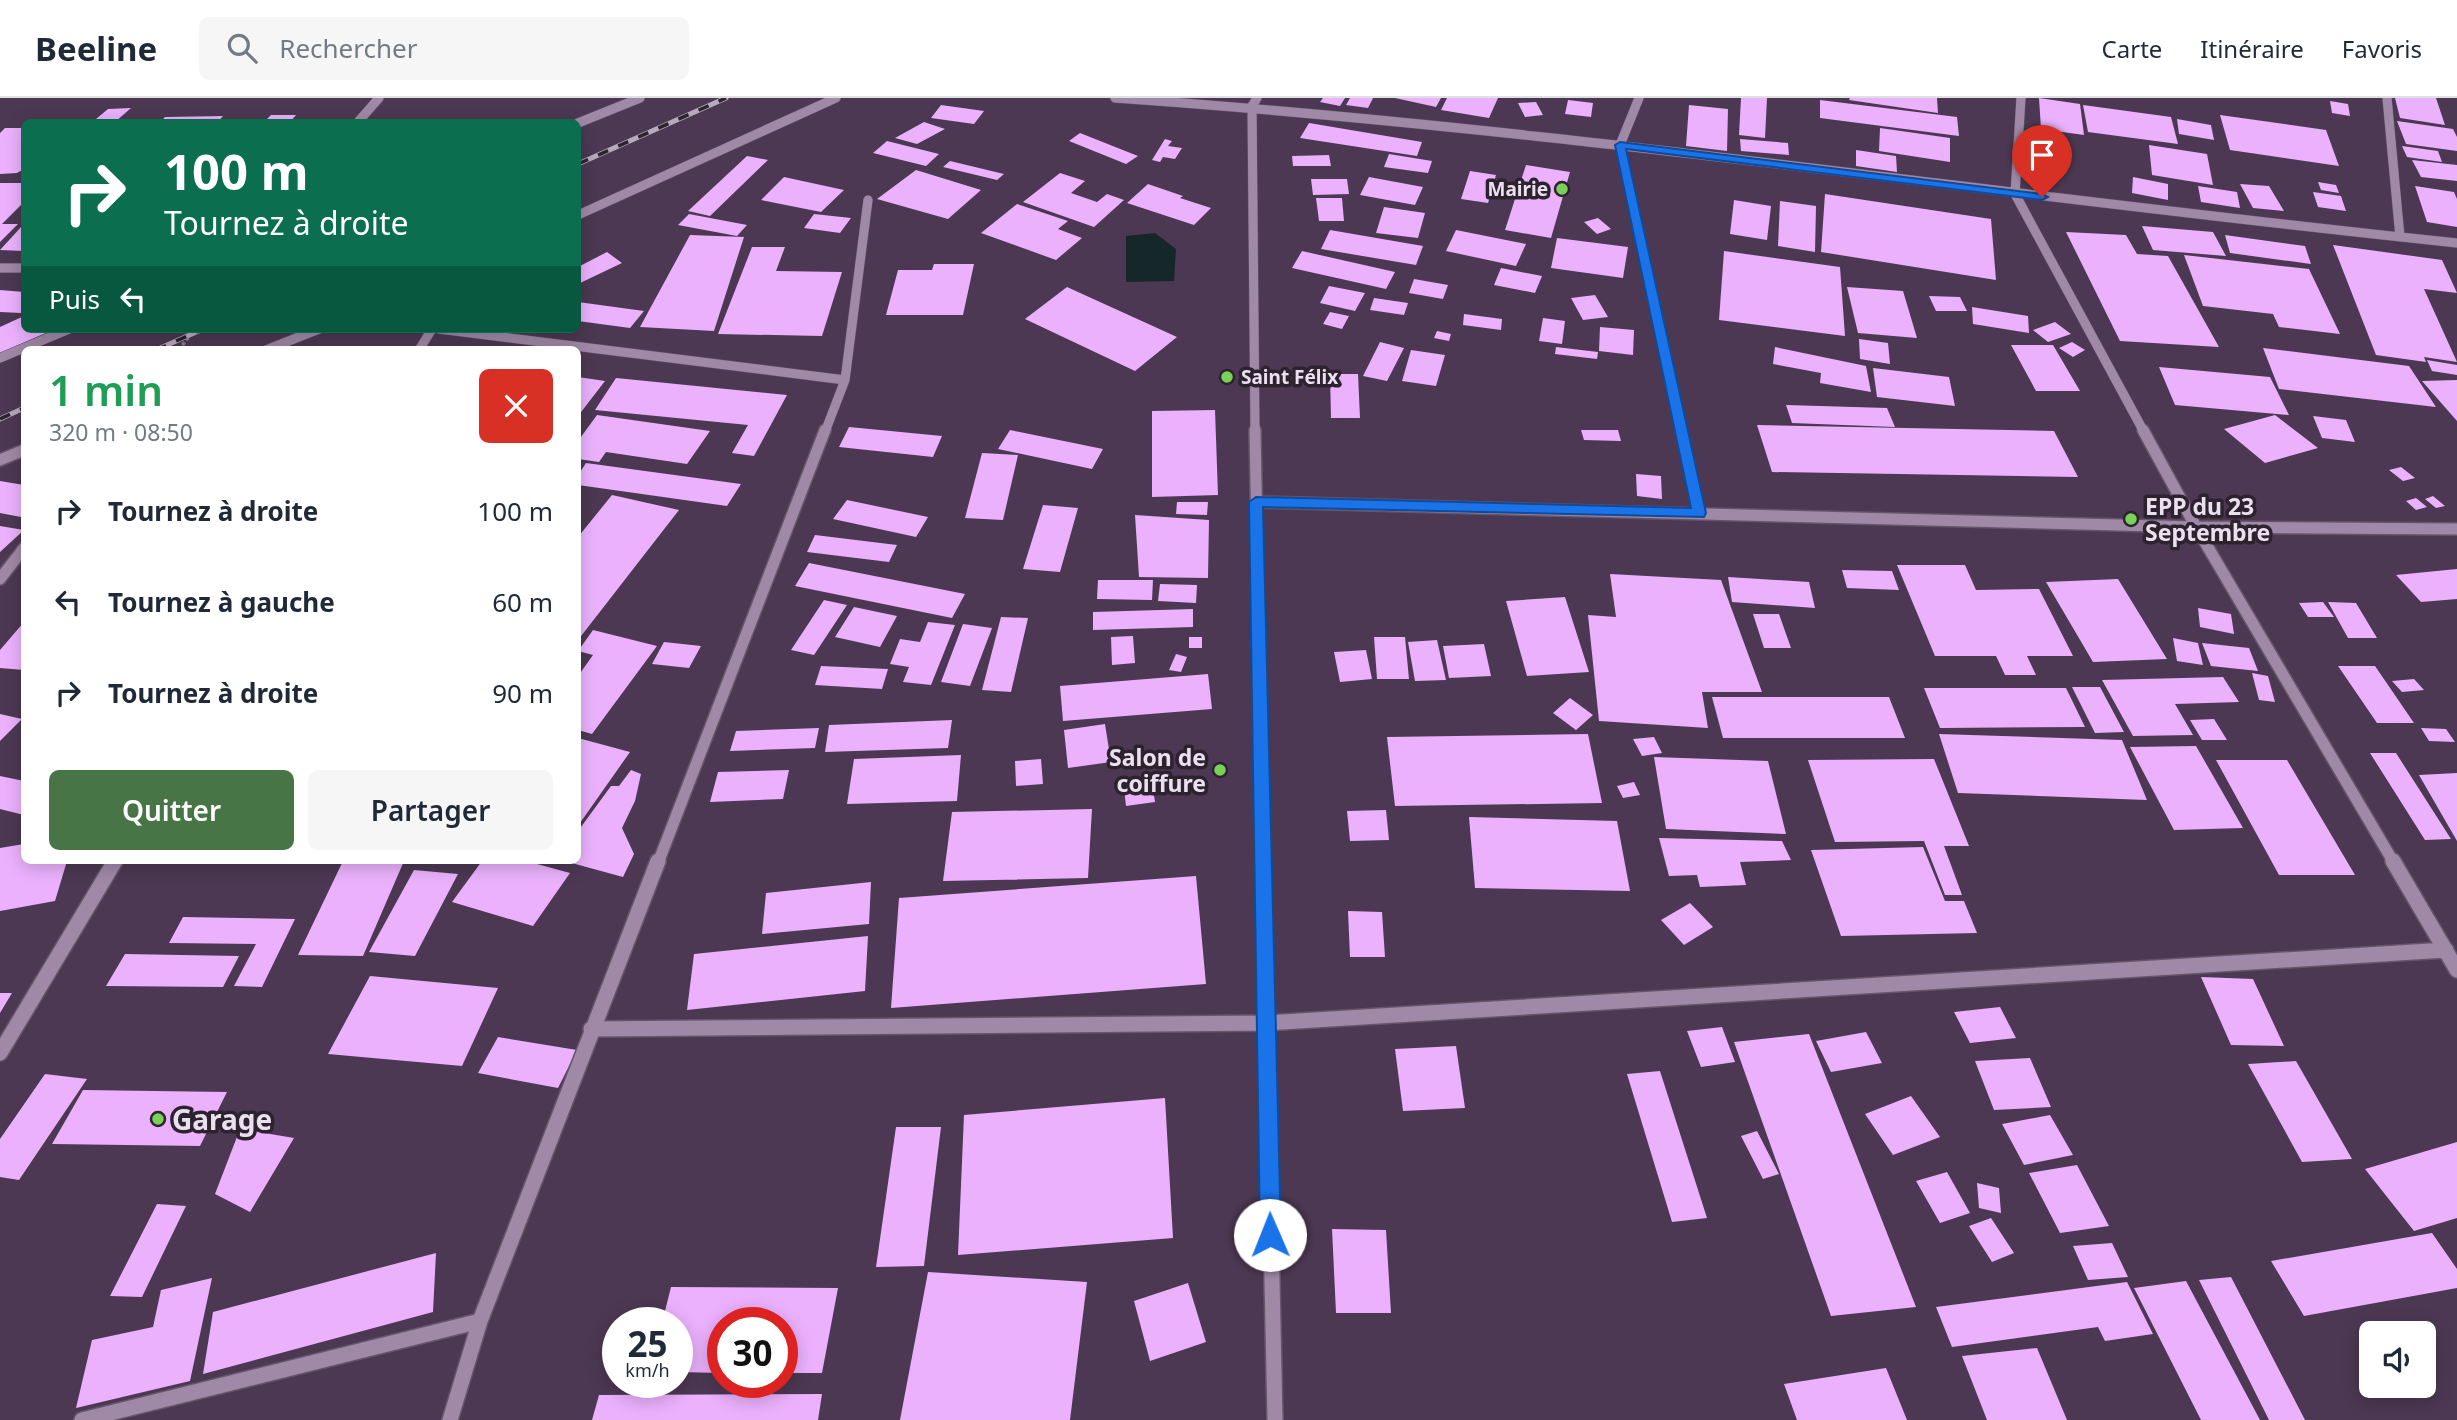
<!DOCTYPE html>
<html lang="fr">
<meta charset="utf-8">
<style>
:root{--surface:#fff;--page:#f6f6f7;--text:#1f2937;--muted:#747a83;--line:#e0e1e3;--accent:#487546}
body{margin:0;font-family:"Noto Sans",sans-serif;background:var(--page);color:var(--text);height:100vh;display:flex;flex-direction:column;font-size:26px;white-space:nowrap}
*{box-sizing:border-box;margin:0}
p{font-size:23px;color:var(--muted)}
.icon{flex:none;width:38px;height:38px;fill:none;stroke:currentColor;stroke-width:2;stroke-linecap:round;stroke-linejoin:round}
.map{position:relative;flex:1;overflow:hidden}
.side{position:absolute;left:21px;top:248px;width:560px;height:518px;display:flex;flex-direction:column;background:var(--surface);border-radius:10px;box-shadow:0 4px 18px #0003}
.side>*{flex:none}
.top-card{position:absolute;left:21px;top:21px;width:560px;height:214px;border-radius:10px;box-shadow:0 4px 18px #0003;background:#0b6e4f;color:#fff;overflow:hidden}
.controls{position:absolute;left:2359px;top:1223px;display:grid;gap:14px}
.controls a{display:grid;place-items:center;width:77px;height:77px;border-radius:10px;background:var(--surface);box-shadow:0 4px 18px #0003;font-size:35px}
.speed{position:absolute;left:602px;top:1209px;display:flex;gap:14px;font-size:35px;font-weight:700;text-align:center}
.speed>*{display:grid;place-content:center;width:91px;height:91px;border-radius:50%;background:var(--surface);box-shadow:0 4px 18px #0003;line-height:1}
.speed small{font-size:18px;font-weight:400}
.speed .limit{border:10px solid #d22;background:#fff;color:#111}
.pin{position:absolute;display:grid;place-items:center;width:60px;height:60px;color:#fff;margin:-72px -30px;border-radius:50% 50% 50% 0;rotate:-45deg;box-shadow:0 0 7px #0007}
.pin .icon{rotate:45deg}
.me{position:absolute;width:77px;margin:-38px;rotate:359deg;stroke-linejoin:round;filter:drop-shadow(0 0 5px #0008)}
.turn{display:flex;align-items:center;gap:24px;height:147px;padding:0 28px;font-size:32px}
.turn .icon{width:91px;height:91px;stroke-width:2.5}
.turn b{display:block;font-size:49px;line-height:60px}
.then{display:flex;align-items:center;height:66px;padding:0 28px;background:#0003;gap:14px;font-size:26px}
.round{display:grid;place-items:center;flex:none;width:74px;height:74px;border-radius:10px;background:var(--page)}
.headline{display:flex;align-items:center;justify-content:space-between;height:119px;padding:0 28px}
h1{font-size:42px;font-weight:600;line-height:52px;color:#1e9e55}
.action{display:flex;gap:14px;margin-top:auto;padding:14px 28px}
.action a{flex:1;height:80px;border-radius:10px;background:var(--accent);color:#fff;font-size:28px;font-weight:600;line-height:80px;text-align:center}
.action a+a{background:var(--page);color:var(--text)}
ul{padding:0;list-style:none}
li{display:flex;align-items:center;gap:21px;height:91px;padding:0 28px}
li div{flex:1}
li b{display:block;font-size:26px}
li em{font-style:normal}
header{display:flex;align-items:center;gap:42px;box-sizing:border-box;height:98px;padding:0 35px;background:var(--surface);border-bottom:2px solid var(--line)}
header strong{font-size:33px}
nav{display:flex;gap:38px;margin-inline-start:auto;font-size:24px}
.search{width:490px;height:63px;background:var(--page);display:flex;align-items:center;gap:18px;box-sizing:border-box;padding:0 24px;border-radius:10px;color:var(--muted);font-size:26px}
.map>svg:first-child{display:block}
.water{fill:#152728}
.building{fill:#ebb1fd}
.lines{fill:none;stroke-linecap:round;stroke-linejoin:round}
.minor-far2-casing{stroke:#65556b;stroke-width:10}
.minor-far1-casing{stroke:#65556b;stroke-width:14}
.minor-casing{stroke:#65556b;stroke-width:18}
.path{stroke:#8e7e93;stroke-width:3.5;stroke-dasharray:3.5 2.5;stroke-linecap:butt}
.minor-far2{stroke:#a089a7;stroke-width:9}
.minor-far1{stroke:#a089a7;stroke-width:11}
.minor{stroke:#a089a7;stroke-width:15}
.rail-casing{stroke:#b8aabd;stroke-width:5}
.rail{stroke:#2c232f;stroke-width:3.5;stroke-dasharray:11;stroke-linecap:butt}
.route{fill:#1a73e8;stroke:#114b97;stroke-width:2}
.poi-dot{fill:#79d158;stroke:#2c232f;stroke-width:2.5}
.labels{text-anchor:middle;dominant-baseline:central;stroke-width:7;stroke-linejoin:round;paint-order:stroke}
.far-poi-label{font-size:19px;font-weight:bold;fill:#ece0f0;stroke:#2c232f;text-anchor:end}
.poi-label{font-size:23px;font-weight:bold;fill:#ece0f0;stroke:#2c232f;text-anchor:start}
.near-poi-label{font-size:28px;font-weight:bold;fill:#ece0f0;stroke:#2c232f;text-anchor:start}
</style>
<header>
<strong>Beeline</strong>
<div class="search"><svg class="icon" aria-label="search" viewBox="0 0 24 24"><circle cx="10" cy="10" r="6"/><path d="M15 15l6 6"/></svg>Rechercher</div>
<nav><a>Carte</a><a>Itinéraire</a><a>Favoris</a></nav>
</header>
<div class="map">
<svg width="2457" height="1322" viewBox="0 0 2457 1322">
<rect width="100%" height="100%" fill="#4c3852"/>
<!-- water -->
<path class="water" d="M1155,135l21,16 -2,32 -48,1v-46z"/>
<!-- building -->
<path class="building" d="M1323,0h22l-5,8 -20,-4z
M1350,0h23l-5,10 -22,-3z
M1395,0h46l-5,9z
M1447,0h51l-9,20 -48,-8z
M1741,0h26l-2,40 -26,-3z
M1850,0h87l1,15 -89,-13z
M2039,0l41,6 4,31 -43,-6z
M2395,0h41l9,27 -45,-7z
M1568,2l25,3 -2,14 -26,-3z
M1820,2l137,17 2,19 -139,-18z
M2330,3l18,3 2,12 -18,-3z
M1536,4l7,13 -18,2 -7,-14z
M941,7l43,6 -10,13 -43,-6z
M1689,7l39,4 -1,42 -41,-5z
M2083,7l88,12 7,27 -90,-12z
M131,10l-16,14h-63v-2l44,-1 12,-10z
M271,17h25l-6,7h-26z
M2220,17l106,15 13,36 -109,-16z
M223,18l-5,6h-58l5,-5z
M2177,21l34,6 3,15 -35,-6z
M2397,23l56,8 4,8v14l-51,-7z
M924,24l21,7 -28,15 -22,-6z
M1309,25l113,19 -5,14 -117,-18z
M5,30h19v41l-7,4 -17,1v-41z
M1880,30l70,10v24l-71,-11z
M1080,35l58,23 -12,8 -57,-23z
M1165,41l7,2 -4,5 14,2 -7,11 -12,-2 -3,5 -8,-2z
M1740,41l48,4 1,12 -48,-4z
M887,43l52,13 -13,12 -53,-13z
M2149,47l58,9 6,31 -61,-10z
M2402,48l36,5 4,11 -35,-5z
M1856,52l40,6 1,16 -41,-6z
M1389,56l43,7 -4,12 -44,-6z
M1329,57l2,11h-38l-1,-10z
M747,58l21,4 -58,56 -22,-5z
M2412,62l45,5v16l-36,-4z
M950,63l54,13 -7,6 -54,-13z
M1526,67l44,7 -19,66 -46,-8z
M916,72l65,20 -33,29 -71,-20z
M1470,73l26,4 -8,28 -27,-4z
M1060,75l25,8 -14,12 26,9 10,-8 17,6 -30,27 -71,-25z
M784,79l60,13 -23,22 -60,-12z
M1369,79l54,10 -8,18 -55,-10z
M2133,79l35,7v16l-36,-7z
M1311,81h36l2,15 -36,1z
M2318,84l18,3 3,8 -18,-3z
M0,85h24v19l-22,22h16l-18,18z
M1148,86l35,12 -3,2 31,10 -17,17 -67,-22z
M2240,86l29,2 15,25 -31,-3z
M2198,88l39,6 3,16 -39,-6z
M2415,88l39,6 3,7v28l-30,-5z
M2313,94l28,4 5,15 -28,-4z
M1825,96l166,25 5,61 -175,-28z
M1316,100h26l2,23h-25z
M1734,102l37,6 -4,34 -37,-6z
M1780,103l36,5 -1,46 -37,-6z
M1017,106l51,17 -10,8 24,9 -26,22 -75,-27z
M1384,109l41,6 -7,25 -42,-5z
M689,116l58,11 -10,11 -59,-11z
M814,116l37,4 -11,15 -36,-5z
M1598,120l13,11 -14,5 -13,-12z
M22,128h2v25l-24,-1z
M2142,128l71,6 13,24 -73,-6z
M1330,132l93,16 -7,19 -95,-16z
M1456,132l70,14 -10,22 -70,-15z
M2066,134l60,3 11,19 31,2 51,91 -99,-6z
M690,137l54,2 -30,94 -74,-4z
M2225,137l80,11 6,18 -81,-11z
M1557,140l71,9 -5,31 -72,-10z
M2333,147l109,15 15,33 -33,-4 33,73 -33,-5 2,5 -50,-7z
M752,149h33l-9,24 66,1 -20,64 -104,-2z
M1302,153l93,21 -9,17 -94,-21z
M1724,153l116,16 5,69 -126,-16z
M607,154l15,11 -44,21v-17z
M2184,157l125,14 31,65 -61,-7 -6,-13 -70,-8z
M934,166h40l-11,51h-77l12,-45h34z
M1501,170l41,8 -7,17 -41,-8z
M1414,181l34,6 -5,14 -34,-6z
M1329,188l36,7 -10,18 -35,-8z
M1067,189l110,50 -42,34 -110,-52z
M1847,189l56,4 14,47 -59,-5z
M0,192l24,2v19l-3,2 -21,-1z
M1595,197l13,22 -25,3 -12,-22z
M1929,198l31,1 7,14h-31z
M1374,200l34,5 -4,12 -34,-5z
M578,204l66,9 -14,17 -52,-7z
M1972,209l56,9 1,17 -56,-9z
M1330,214l19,4 -7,13 -19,-5z
M1464,216l38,5 -1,11 -38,-5z
M24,218v13h31l-55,24v-26z
M1543,220l22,3 -3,23 -23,-3z
M2055,224l16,12 -23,8 -15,-12z
M1600,229l34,3 -1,25 -34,-4z
M1437,233l14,3 -2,7 -15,-3z
M1859,241l29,4 2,21 -30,-5z
M1380,244l24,6 -17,33 -24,-5z
M2072,244l13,8 -12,7 -14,-9z
M2011,247h42l27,46h-44z
M1556,249l42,5 -1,7 -42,-5z
M1775,249l91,19 5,26 -51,-9 1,-10 -48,-9z
M2263,250l146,18 27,41 -157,-18z
M1411,252l34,5 -9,31 -34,-5z
M2427,262l30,5v10l-25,-4z
M2159,269l111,10 19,38 -114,-10z
M1873,270l76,9 6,29 -78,-9z
M1330,276h28l2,44h-29z
M578,279l27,4 -27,35z
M616,280l171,17 -33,61 -22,-3 16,-28 -153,-15z
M2457,282v41l-35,-40z
M1786,307l101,3 8,19 -103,-4z
M1215,312l3,85 -66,2v-86z
M597,317l113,16 -23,33 -81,-12 -7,10 -21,-3v-18z
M2275,317l43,33 -53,15 -41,-34z
M2313,318l33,4 9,22 -33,-4z
M1757,327l297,6 24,46 -306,-5z
M849,329l93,9 -9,21 -94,-10z
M1010,332l93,19 -11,20 -94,-20z
M1581,332h37l3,11 -37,-1z
M982,355l36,2 -15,65 -38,-2z
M586,365l155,21 -14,22 -149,-21v-10z
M2401,369l14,11 -12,3 -14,-11z
M1636,376l25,2 1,23 -25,-3z
M0,383l24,4v29l-3,3 -21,-4z
M612,397l67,15 -101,130v-103z
M2433,398l12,10 -9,2 -11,-9z
M2416,400l11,9 -11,3 -10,-9z
M847,402l81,17 -12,20 -83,-18z
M1177,404h31l-1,13 -31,-1z
M1043,407l35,3 -18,64 -37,-3z
M1135,417l74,5 -1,58 -69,-1z
M0,428l24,4 -24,22z
M815,437l82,10 -8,17 -82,-10z
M809,465l156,31 -13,24 -157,-32z
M1897,467h68l11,25 63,-1 34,67h-46l9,19h-31l-9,-19h-61z
M2457,471v30l-36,3 -25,-27z
M1842,472l50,1 7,19 -52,-2z
M1610,476l111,6 41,112h-60l6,36 -109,-7 -11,-106 28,2z
M1728,479l81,5 6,26 -83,-6z
M2118,481l49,80 -74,3 -47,-80z
M1098,482h55l-1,20 -55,-1z
M1160,486l37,1 -1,18 -38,-2z
M1565,499l24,75 -62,4 -21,-75z
M824,502l23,5 -33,50 -23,-5z
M2323,504l11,15h-26l-9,-14z
M2328,504l28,1 21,35h-29z
M854,509l43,9 -17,31 -45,-10z
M2198,510l33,6 3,20 -34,-7z
M1193,511v18l-100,3v-18z
M1753,516h26l12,34h-27z
M1001,519l27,1 -17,74 -29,-2z
M24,524v48l-24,-2v-18z
M928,524l27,3 -24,60 -28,-3 6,-15 -19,-3 10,-25 20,3z
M963,526l29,4 -22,58 -29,-4z
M593,532l64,16 -65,88 -14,-4v-54l15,-21 -15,-4z
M1133,538l2,27 -23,2 -1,-28z
M1189,539h13v11h-13z
M1374,539h31l4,42h-32z
M2173,540l25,5 5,22 -26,-4z
M1437,542l9,40 -31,1 -7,-39z
M664,544l37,4 -12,22 -37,-4z
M2202,545l47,5 9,23 -47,-5z
M1484,546l7,32 -42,2 -6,-32z
M1366,552l6,29 -32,3 -6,-30z
M1176,556l11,3 -6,15 -12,-2z
M821,568l67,3 -6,20 -67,-4z
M2338,568h37l39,57h-37z
M2252,575l16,3 7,26 -16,-2z
M1208,576l4,35 -149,12 -3,-35z
M2223,579l16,25 -64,2 18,31 -60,1 -31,-56z
M2414,581l10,11 -22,2 -10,-11z
M2072,589h28l24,45 -29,1z
M1924,590h142l19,39 -145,1z
M1712,599h177l16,41h-182z
M1570,600l23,17 -17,15 -23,-17z
M0,616l22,5 -22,22z
M2214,621l13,21h-25l-12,-20z
M952,622l-4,28 -123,4 4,-27z
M1105,626l6,38 -43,6 -4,-38z
M819,630l-4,20 -85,3 6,-20z
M2421,630l25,1 9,13 -26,-1z
M1588,636l14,69 -207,3 -8,-69z
M1939,636l183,6 25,60 -189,-7z
M1654,639l8,16 -20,3 -9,-17z
M578,640l52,14 -50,71 -2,-1z
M2196,648l47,82 -69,2 -44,-83z
M2370,655h26l55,86 -26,1z
M961,657l-4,46 -110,3 7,-45z
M1654,659l114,4 18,73 -120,-5z
M1041,661l2,25 -27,2 -1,-25z
M1934,661l35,87h-25l18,49h-17l-21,-54 -89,1 -27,-82z
M2216,662h71l68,115h-76z
M631,672l10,4 -6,27 -13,27 12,26 -11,23 -55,-15 10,-1v-30l33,-45h8z
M789,672l-6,29 -73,3 8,-30z
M2457,675v68l-38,-66z
M0,678l24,5v34l-24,-6z
M1151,678l4,26 -29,4 -3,-26z
M1634,684l6,13 -17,3 -6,-12z
M1092,711l-4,69 -145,3 9,-69z
M1386,712l3,30 -39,1 -3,-30z
M1469,719l148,4 13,70 -155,-3z
M1659,740l123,3 9,19 -51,2 6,23 -46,2 -3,-12 -28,1z
M24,746v17h43l-12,40 -55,10v-63z
M1923,749l22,54h19l13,32 -136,3 -30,-86z
M343,763h61l-41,95 -65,-1z
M482,763h44l44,12 -37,53 -81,-24z
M414,772l44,4 -43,82 -46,-4z
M1196,778l10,108 -315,24 8,-110z
M871,784l-2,42 -107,10 4,-41z
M1690,805l23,24 -29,18 -23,-25z
M1348,813l34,1 3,45h-35z
M183,819l112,2 -33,68 -28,-1 22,-42 -87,-1z
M868,838l-3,55 -178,19 7,-56z
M125,856l114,2 -16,31 -117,-1z
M370,878l128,12 -36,78 -134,-12z
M2201,879l52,2 31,67 -53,-1z
M0,895h12l-12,20z
M2000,909l16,31 -46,5 -16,-31z
M1722,929l13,35 -34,5 -14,-36z
M1866,934l16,31 -51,9 -15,-31z
M1809,936l107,273 -85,9 -97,-274z
M498,939l79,13 -19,38 -80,-15z
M1456,948l9,62 -62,3 -8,-62z
M2030,960l21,49 -57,3 -19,-49z
M2296,963l56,98 -50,3 -54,-98z
M1660,973l47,147 -35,4 -45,-148z
M45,976l42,5 -68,101 -19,-3v-38z
M83,992l144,2 -27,54 -148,-2z
M1911,998l29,41 -47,18 -28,-41z
M1165,1000l8,140 -215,17 6,-140z
M2050,1017l23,40 -49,10 -22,-41z
M896,1029h45l-17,139 -48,1z
M240,1031l54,9 -44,74 -35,-18z
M1757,1033l22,43 -16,5 -22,-43z
M2457,1044v76l-43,13 -49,-62z
M2077,1067l32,61 -49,7 -31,-60z
M1947,1074l23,41 -30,10 -24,-42z
M1977,1085l22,5 2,25 -22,-5z
M157,1106l29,2 -44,91 -32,-1z
M1991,1120l23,35 -22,9 -23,-36z
M1332,1131l54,1 5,83h-55z
M2432,1135l25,36v19l-153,28 -33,-55z
M2112,1145l16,34 -40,3 -15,-34z
M436,1155l-3,59 -230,62 10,-62z
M928,1174l159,10 -17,138h-170z
M2231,1179l74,143h-36l-70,-140z
M212,1180l-22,103 -114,27 16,-68 61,-13 8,-37z
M2186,1183l74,139h-59l-67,-132z
M2127,1184l26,52 -48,7 -7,-14 -146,20 -16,-40z
M1188,1185l18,59 -56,19 -16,-60z
M671,1189l167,1 -16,85h-40v-50h-59v50l-46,-1v-49h-15z
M2037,1250l30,72h-80l-25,-64z
M1886,1270l21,52h-110l-13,-36z
M822,1296l-4,26h-226l7,-25z"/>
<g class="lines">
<defs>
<path id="minor-far2" d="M1115,0c449,31 894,99 1342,145
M1639,0l-19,47 62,287
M2021,0l-6,96 129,238
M2387,0l13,139
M358,24l21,-24
M578,25l62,-25
M578,117l258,-117
M0,170h24
M439,231l406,51
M266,252l53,-21
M419,252l13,-21
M0,260l69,-29
M825,334l20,-52 23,-180
M1255,334l-3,-326 5,-8"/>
<path id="minor-far1" d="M1255,332l8,433
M1681,332l18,83
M2143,332l53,97 198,336
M0,362l24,-10
M1256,404l940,25 261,2
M0,481l24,-31
M658,765l167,-433"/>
<path id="minor" d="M1263,763l12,559
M2393,763l64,109
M591,931l675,-6 1180,-73
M0,955l115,-192
M82,1322l398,-99
M450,1322l30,-99 178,-460"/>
</defs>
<!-- minor-far2 casing -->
<use href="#minor-far2" class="minor-far2-casing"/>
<!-- minor-far1 casing -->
<use href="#minor-far1" class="minor-far1-casing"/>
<!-- minor casing -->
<use href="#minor" class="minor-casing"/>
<!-- path -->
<path class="path" d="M179,252l15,-21"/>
<!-- minor-far2 -->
<use href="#minor-far2" class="minor-far2"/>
<!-- minor-far1 -->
<use href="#minor-far1" class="minor-far1"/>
<!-- minor -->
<use href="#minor" class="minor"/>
<defs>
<path id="rail" d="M578,66l148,-66
M156,252l47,-21
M0,321l24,-11"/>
</defs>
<!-- rail casing -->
<use href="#rail" class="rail-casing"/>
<!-- rail -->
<use href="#rail" class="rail"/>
</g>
<!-- route -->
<path class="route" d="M1620,44l422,52 6,3 -6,3 -416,-51 80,364 -2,4 -441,-10 18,728 -3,7 -8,3 -7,-3 -3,-7 -11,-733 7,-5 435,11 -76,-363z"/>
<!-- markers -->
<g class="poi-dot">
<circle cx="1562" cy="91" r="7"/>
<circle cx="1227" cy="279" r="7"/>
<circle cx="2131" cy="421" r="7"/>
<circle cx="1220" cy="672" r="7"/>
<circle cx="158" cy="1021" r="7"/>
</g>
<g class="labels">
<!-- far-poi labels -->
<g class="far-poi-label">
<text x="1548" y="91">Mairie</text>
<text x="1241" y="279" text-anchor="start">Saint Félix</text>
</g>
<!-- poi labels -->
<g class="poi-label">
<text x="2145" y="408">EPP du 23<tspan x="2145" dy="26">Septembre</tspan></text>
<text x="1206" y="659" text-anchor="end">Salon de<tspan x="1206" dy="26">coiffure</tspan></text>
</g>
<!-- near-poi labels -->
<g class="near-poi-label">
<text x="172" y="1021">Garage</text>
</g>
</g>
</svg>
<div class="controls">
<a><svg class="icon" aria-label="sound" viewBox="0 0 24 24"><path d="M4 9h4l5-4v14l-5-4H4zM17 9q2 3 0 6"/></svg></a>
</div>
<div class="speed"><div>25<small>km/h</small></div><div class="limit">30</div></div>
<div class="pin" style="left:2042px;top:99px;background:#d93025"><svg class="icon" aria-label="arrive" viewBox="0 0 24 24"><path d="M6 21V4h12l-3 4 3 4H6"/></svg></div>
<svg class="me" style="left:1270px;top:1137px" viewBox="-20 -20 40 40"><circle r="19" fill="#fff"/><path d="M0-13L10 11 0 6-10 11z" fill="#1a73e8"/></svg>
<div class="top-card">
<div class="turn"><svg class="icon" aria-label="right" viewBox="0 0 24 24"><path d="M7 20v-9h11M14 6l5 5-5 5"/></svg><div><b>100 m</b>Tournez à droite</div></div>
<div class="then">Puis<svg class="icon" aria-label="left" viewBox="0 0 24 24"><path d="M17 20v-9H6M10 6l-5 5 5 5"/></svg></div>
</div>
<section class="side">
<div class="headline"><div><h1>1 min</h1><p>320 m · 08:50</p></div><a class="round" style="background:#d93025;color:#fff"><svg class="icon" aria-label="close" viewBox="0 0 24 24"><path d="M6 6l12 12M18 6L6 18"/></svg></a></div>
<ul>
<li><svg class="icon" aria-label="right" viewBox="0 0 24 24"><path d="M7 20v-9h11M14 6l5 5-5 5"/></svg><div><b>Tournez à droite</b></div><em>100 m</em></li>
<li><svg class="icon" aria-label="left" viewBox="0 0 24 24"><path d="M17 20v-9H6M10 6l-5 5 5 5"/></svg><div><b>Tournez à gauche</b></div><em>60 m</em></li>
<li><svg class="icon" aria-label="right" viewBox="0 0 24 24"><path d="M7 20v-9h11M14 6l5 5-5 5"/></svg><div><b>Tournez à droite</b></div><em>90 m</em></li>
</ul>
<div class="action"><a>Quitter</a><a>Partager</a></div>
</section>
</div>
